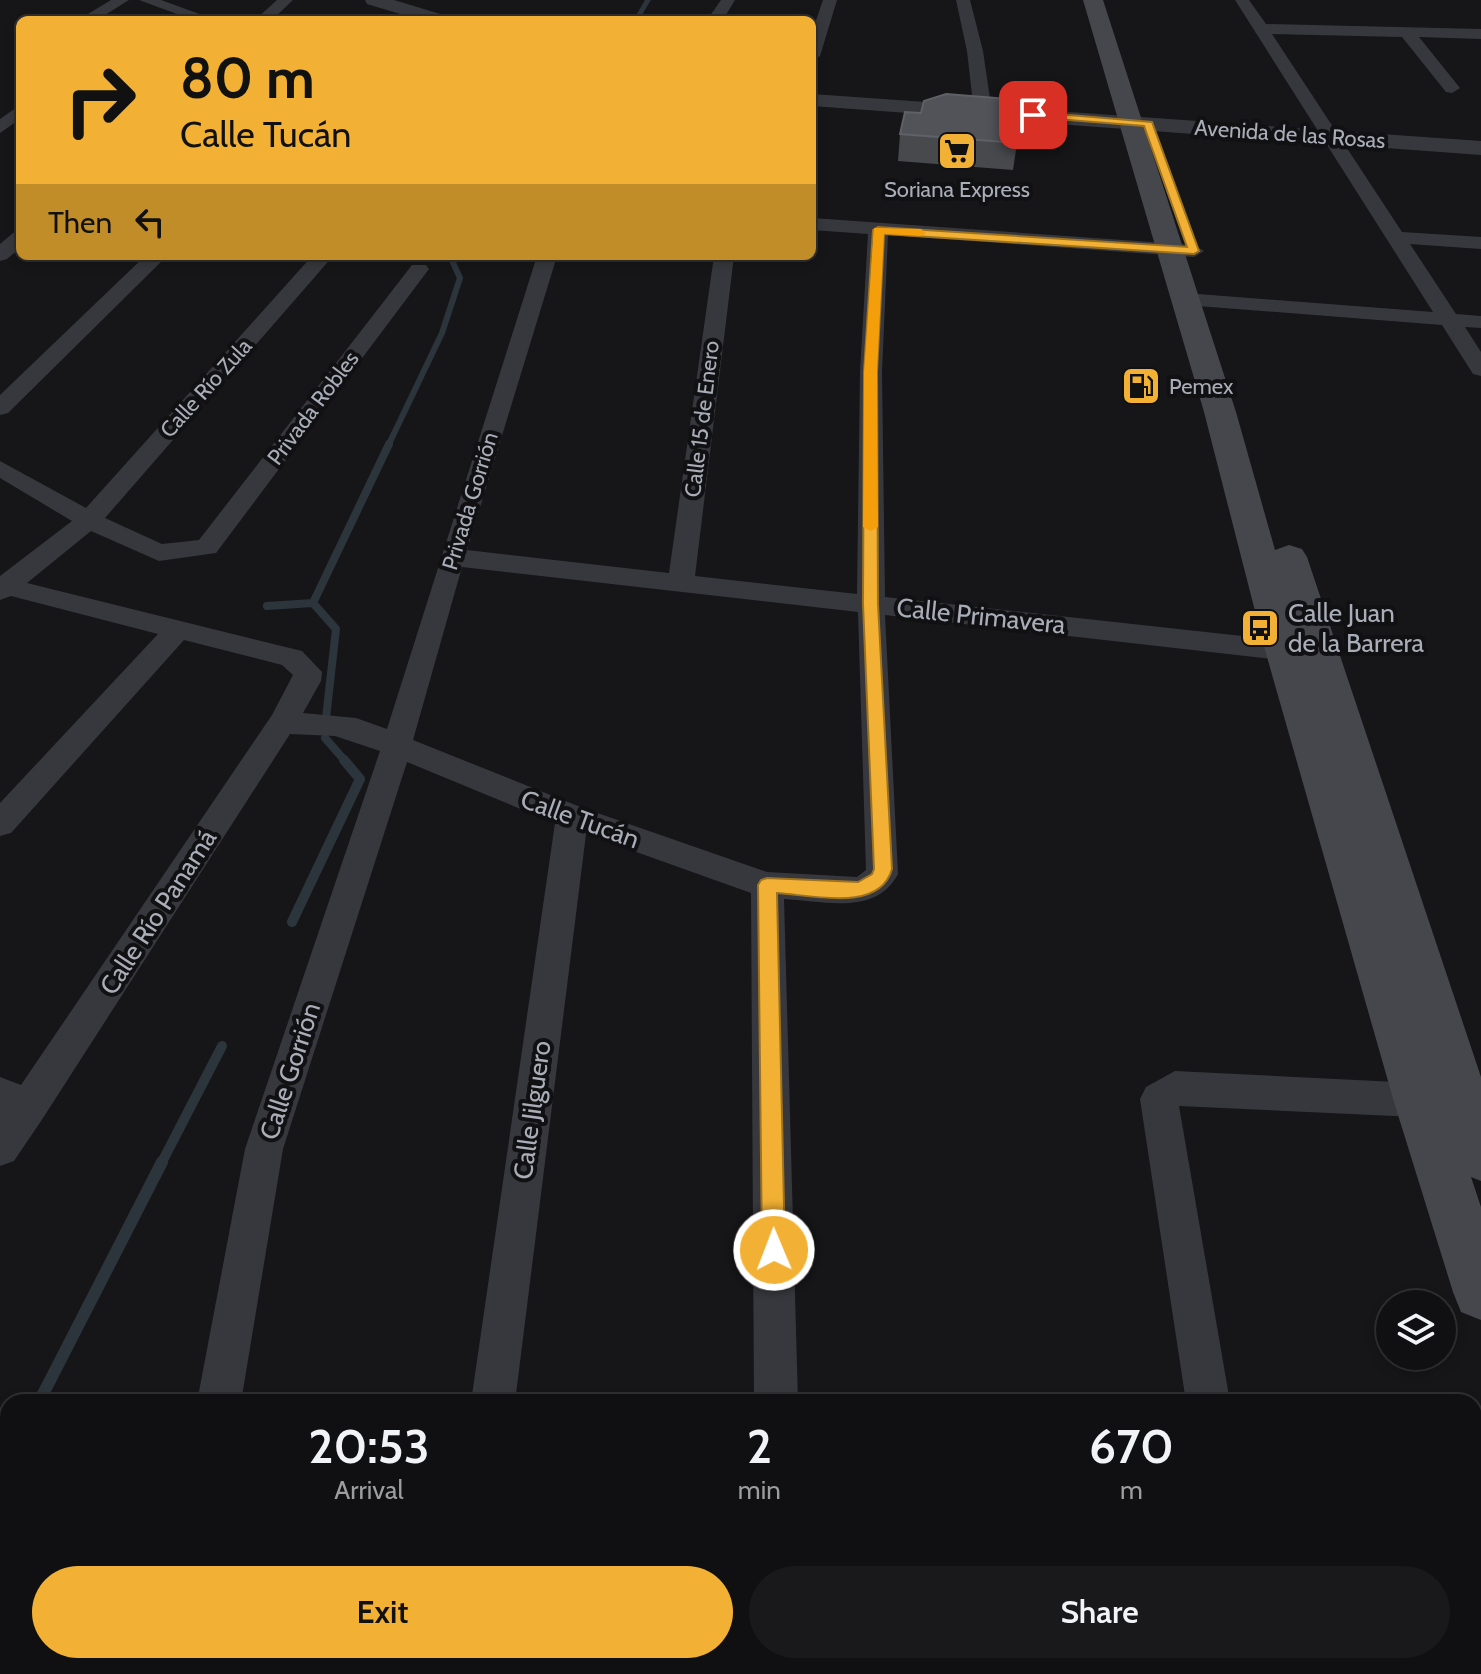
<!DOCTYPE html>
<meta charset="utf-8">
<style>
:root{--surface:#101012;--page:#19191b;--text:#f1f3f6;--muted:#9c9d9f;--line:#303032;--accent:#f2b134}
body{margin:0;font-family:Cabin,sans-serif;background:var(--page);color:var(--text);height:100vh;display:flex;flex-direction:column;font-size:30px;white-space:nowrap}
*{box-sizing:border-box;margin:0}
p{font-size:26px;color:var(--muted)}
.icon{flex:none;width:44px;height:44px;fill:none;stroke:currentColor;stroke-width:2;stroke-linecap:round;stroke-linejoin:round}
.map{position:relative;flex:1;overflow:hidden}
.panel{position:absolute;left:0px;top:1394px;width:1482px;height:280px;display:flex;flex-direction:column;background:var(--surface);border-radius:24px 24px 0 0;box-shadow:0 4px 12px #0003,0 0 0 2px var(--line)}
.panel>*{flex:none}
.guide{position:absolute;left:16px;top:16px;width:800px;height:244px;border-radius:12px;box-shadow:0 4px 12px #0003,0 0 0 2px var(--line);background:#f2b134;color:#111;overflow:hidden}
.buttons{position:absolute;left:1376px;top:1290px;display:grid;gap:16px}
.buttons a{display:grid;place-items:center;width:80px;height:80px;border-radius:50%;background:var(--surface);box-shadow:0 4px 12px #0003,0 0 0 2px var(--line);font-size:40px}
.pin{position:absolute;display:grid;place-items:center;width:68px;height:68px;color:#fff;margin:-34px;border-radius:16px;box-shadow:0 4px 12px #0006}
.me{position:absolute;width:88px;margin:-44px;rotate:359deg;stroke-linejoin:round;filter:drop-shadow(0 0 6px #0008)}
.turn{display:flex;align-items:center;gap:28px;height:168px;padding:0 32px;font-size:36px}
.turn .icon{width:104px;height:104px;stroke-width:2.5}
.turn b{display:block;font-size:56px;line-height:68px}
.then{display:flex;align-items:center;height:76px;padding:0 32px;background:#0003;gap:16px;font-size:30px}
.eta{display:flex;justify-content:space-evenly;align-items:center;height:136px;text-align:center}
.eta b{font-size:48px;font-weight:600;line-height:56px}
.action{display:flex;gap:16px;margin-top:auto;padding:16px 32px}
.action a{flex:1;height:92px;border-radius:48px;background:var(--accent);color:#111;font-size:32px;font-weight:600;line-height:92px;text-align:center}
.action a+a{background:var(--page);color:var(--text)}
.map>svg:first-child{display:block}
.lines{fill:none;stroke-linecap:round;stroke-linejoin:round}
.stream-far4{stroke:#2c353c;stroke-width:5}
.stream-far3{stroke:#2c353c;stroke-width:6}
.stream-far2{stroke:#2c353c;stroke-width:8}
.stream-far1{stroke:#2c353c;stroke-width:10}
.stream{stroke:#2c353c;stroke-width:12}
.minor{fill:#37383d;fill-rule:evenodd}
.tertiary{fill:#37383d;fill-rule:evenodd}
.secondary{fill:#45474d;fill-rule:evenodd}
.wall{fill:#47494d}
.building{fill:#525359;stroke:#5f6168;stroke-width:2}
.route{fill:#f2b134;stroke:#9d7322;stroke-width:2}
.slow{fill:#f59e0b}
.labels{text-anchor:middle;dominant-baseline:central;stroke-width:8;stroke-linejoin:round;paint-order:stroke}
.far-street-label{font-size:22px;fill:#a8adb8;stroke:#111113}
.far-poi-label{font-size:22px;fill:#a8adb8;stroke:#111113}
.poi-label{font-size:26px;fill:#a8adb8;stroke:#111113;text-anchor:start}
.street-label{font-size:26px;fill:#a8adb8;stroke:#111113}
</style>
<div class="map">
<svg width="1481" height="1674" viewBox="0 0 1481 1674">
<rect width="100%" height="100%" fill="#161618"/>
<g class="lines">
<!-- stream-far4 -->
<path class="stream-far4" d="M636,20l12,-20"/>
<!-- stream-far3 -->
<path class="stream-far3" d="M388,446l54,-113 18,-55 -10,-22"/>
<!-- stream-far2 -->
<path class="stream-far2" d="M267,606l46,-3
M326,718l10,-89 -23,-26 76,-159
M325,738l21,24"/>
<!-- stream-far1 -->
<path class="stream-far1" d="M292,922l68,-143 -16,-19
M161,1164l61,-118"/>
<!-- stream -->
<path class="stream" d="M39,1402l123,-240
M0,1478l8,-17"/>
<!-- minor -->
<path class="minor" d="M111,0h18l-32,20h-19z
M139,0h22l55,20h-23z
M277,0h16l-21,20h-17z
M721,0h14l-12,20h-16z
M823,0h14l-17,56 -8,5v-29z
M956,0h14l13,51 9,61 -3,4 -6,1 -9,-5 -7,-61z
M1235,0h14l17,24 215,5v10l-62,-2 41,51 -8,5 -6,-1 -44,-55 -130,-3 130,198 79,5v12l-71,-5 46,70 25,2v12l-16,-1 16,25v24l-8,-2 -31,-49 -257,-20 -10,-6 10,-6 248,19z
M20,105v14l-20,14v-14z
M812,218l382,27 10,6 -10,6 -306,-22 -6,137 3,225 422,46 10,3 4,7 -4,7 -10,3 -422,-48 13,259c-22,42 -74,27 -114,25l14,503h-44l-3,-509 -165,-59 -71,568h-44l84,-579 -148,-61 -124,387 -42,253h-44l48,-253 135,-398 -45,-15 -45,-2 -247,384 -29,43 -14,5v-89l21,8 251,-370 21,-40 -11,-10 -98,-25 -173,193 -11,3v-33l158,-169 -147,-38 -11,4v-24l72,-55 -72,-43v-17l86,47 226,-252h21l-228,262 57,26 37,-4 213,-275h14l3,4 -213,284 -57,8 -68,-30 -64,52 275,68 20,21 -1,9 -18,32 53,5 31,11 150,-473h20l-90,294 202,23 45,-317h20l-39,320 162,18 3,-222 8,-138 -56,-4zM462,567l396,45 8,258 -9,7 -90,-5 -184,-64 -170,-68z
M20,231v17l-13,11 -7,2v-17l13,-11z
M145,256h22l-159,157 -8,2v-20z
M1175,1071l262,13 13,5 6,12 -6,12 -13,5 -258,-12 51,296h-44l-46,-303 6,-12z
M148,1666h48l-1,8h-50z
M433,1666h48v8h-50z
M757,1666h48l1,8h-50z
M1200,1666h48l3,8h-50z"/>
<!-- tertiary -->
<path class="tertiary" d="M365,0h29l53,16 3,4h-30l-53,-16z
M812,94l669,47v14l-669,-49z"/>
<!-- secondary -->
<path class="secondary" d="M1083,0h20l133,412 39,138 14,-5 13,4 5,8 174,520v104l-10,-4 10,30v113l-20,-8 -8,-20 -59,-190 -129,-452 -61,-238z"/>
</g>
<!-- wall -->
<path class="wall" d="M921,113l96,30 -4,27 -115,-9 2,-27z"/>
<!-- building -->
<path class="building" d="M946,94l75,6 -4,43 -117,-9 5,-22 16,1 3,-12z"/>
<!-- route -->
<path class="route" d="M1033,112l119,10 47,129 -5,3 -310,-20 -7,138 1,232 14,265c-12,44 -81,26 -115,24l8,357 -3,8 -8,3 -9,-3 -3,-8 -4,-365 3,-5 6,-2 91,4 14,-8 2,-5 -11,-265 1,-232 9,-142 5,-3 309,20 -43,-121 -114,-9z"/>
<!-- slow -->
<path class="slow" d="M874,228l47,1 5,4 -5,3 -37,-2 -7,138 1,155 -7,4 -8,-4 1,-155z"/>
<!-- icons -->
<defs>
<symbol id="supermarket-square" viewBox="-11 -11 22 22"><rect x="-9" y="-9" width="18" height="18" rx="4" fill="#f2b134" stroke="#111113"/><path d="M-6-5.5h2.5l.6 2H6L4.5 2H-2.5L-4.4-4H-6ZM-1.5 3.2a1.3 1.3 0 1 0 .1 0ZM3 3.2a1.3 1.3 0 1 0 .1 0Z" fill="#111"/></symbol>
<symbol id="fuel-square" viewBox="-11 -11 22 22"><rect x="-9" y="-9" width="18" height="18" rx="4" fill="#f2b134" stroke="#111113"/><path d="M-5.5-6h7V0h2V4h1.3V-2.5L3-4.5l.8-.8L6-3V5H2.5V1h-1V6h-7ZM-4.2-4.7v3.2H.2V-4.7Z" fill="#111"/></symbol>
<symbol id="bus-square" viewBox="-11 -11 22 22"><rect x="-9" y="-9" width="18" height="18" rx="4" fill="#f2b134" stroke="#111113"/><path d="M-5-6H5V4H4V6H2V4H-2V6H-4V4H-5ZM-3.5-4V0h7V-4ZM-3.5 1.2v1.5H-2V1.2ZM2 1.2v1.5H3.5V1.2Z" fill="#111"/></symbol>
</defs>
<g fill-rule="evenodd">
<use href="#supermarket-square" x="935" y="129" width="44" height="44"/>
<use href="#fuel-square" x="1119" y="364" width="44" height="44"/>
<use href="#bus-square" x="1238" y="606" width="44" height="44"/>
</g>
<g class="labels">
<!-- far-street labels -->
<g class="far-street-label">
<text transform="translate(1290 134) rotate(4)">Avenida de las Rosas</text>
<text transform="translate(206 388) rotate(-48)">Calle Río Zula</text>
<text transform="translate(313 408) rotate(-53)">Privada Robles</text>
<text transform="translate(702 419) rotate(-83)">Calle 15 de Enero</text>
<text transform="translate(470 501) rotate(-73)">Privada Gorrión</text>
</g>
<!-- far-poi labels -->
<g class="far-poi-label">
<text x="957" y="189">Soriana Express</text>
<text x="1169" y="386" text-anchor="start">Pemex</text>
</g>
<!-- poi labels -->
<g class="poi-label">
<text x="1288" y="613">Calle Juan<tspan x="1288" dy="30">de la Barrera</tspan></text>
</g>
<!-- street labels -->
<g class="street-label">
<text transform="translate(981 616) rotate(6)">Calle Primavera</text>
<text transform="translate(580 819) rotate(20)">Calle Tucán</text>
<text transform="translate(158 912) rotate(-57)">Calle Río Panamá</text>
<text transform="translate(290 1071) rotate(-72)">Calle Gorrión</text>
<text transform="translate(532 1110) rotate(-82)">Calle Jilguero</text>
</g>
</g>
</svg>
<div class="buttons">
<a><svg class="icon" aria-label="layers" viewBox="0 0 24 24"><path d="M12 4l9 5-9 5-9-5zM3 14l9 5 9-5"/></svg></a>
</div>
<div class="pin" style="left:1033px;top:115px;background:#d93025"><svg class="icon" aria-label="arrive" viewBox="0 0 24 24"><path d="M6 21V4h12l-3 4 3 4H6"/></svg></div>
<svg class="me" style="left:774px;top:1250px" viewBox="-20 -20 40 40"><circle r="17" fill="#f2b134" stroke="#fff" stroke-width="3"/><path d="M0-11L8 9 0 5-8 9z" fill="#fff"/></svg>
<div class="guide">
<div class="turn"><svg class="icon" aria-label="right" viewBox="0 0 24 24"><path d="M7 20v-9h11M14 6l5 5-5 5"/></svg><div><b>80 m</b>Calle Tucán</div></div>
<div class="then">Then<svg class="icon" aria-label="left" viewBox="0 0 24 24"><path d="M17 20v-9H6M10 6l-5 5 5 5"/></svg></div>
</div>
<section class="panel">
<div class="eta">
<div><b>20:53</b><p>Arrival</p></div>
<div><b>2</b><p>min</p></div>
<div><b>670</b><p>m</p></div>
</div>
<div class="action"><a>Exit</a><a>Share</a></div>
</section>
</div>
